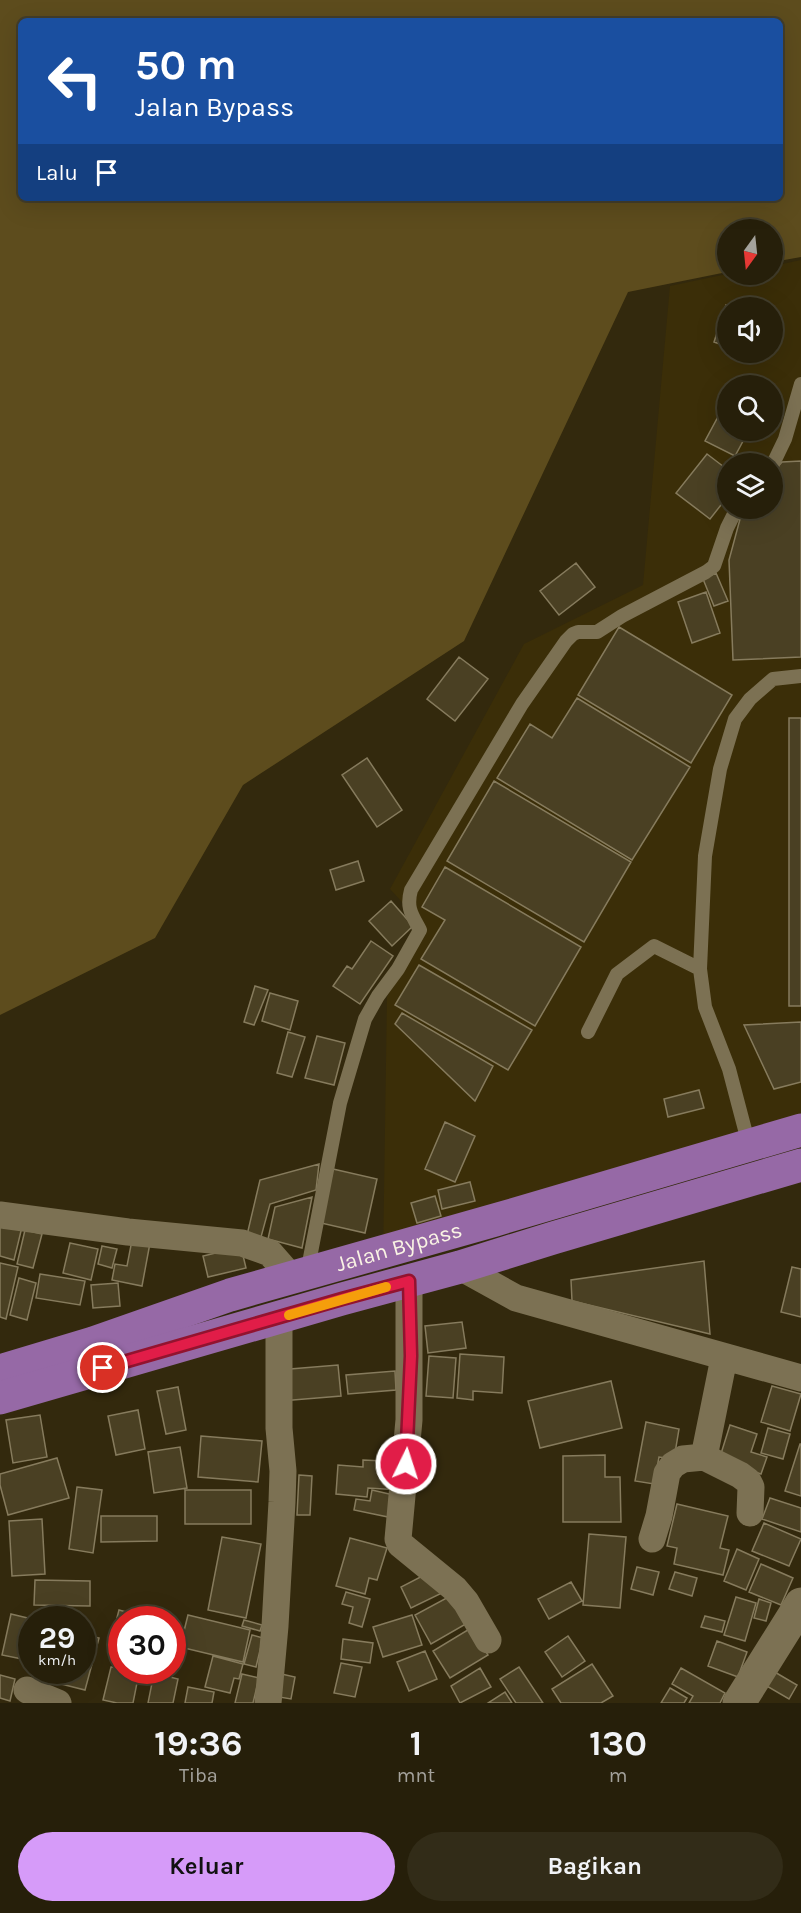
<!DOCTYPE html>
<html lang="id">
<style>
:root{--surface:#261f0a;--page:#322c18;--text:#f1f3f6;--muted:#a4a29c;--line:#423d2b;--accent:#d69bf9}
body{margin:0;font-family:Karla,sans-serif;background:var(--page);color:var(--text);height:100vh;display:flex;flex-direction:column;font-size:22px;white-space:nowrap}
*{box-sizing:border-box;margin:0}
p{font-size:20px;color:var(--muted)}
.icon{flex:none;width:33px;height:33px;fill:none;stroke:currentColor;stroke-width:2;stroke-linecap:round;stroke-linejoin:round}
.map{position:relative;height:1703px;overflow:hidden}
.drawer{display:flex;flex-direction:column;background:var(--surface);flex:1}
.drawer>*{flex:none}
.guide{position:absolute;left:18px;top:18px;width:765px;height:183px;border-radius:9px;box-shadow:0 6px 24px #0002,0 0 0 2px var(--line);background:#1a4fa0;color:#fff;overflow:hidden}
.needle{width:39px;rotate:195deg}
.tools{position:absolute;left:717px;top:219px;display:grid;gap:12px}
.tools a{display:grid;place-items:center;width:66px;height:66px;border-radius:50%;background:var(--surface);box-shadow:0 6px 24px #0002,0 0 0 2px var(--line);font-size:30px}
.speed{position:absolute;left:18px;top:1606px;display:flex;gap:12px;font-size:30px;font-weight:700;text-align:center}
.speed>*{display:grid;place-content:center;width:78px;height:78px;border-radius:50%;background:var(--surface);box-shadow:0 6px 24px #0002,0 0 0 2px var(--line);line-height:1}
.speed small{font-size:15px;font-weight:400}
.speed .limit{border:9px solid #d22;background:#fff;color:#111}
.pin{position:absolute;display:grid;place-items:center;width:51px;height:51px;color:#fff;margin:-26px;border:3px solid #fff;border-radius:50%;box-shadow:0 2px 6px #0007}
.me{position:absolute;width:66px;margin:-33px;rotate:4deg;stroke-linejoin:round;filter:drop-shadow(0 0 4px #0008)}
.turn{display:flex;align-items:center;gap:21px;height:126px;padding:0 18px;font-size:27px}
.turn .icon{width:78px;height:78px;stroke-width:2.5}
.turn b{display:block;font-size:42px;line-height:51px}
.then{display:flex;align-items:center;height:57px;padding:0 18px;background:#0003;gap:12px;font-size:22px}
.eta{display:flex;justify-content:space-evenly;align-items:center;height:102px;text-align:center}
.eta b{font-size:36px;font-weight:700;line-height:42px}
.primary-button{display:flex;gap:12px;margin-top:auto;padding:12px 18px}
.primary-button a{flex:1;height:69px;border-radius:36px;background:var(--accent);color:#111;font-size:24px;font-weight:700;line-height:69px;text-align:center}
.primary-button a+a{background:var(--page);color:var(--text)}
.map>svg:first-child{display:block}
.built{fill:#3b2e08;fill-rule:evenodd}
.green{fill:#5d4c1d;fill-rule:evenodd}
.building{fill:#4a4023;stroke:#867b5d;stroke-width:1.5}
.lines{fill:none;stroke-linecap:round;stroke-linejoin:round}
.service{stroke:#7c7153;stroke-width:14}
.minor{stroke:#7c7153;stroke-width:27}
.secondary{stroke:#7c7153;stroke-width:33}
.trunk{stroke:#9669a6;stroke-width:33}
.route-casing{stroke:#92132f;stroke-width:15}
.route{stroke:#e11d48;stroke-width:10}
.slow{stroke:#f59e0b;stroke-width:10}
.labels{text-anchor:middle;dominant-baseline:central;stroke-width:4.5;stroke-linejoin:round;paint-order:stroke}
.street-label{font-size:22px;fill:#faf4e4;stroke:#33290d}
</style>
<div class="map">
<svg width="801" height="1703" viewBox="0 0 801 1703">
<rect width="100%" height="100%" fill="#33290d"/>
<!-- built -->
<path class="built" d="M801,260v877l-418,123 4,-263 38,-70 -35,-38 134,-245 119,-59 27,-299 57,-12h45l1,-8zM728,308h44v44h-44zM728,386h44v44h-44zM728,464h44v44h-44z"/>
<!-- green -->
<path class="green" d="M0,0h801v257l-28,5 -1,-32h-44l-1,42 -99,20 -164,349 -221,144 -88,153 -155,77zM21,21h759v177h-759z"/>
<!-- building -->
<path class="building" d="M726,305l8,3h-6v39l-14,-5z
M727,400l1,30h21l-14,26 -30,-15z
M707,454l21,16v26l-18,23 -34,-26z
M801,461v196l-68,3 -4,-100 14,-52h29v-35l10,-11z
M576,563l19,24 -36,28 -19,-24z
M716,573l12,28 -14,5 -11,-27z
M706,592l14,41 -28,10 -14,-41z
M619,627l113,68 -41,68 -113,-68z
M459,657l29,22 -33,42 -28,-22z
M577,698l113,69 -58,93 -135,-82 33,-54 22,14z
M789,718h12v288h-12z
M367,758l35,52 -25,17 -35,-52z
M494,781l137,81 -47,80 -137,-81z
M358,861l6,20 -28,9 -6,-20z
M445,867l136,80 -46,79 -114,-67 24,-39 -23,-13z
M391,901l22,25 -21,20 -23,-25z
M371,941l22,15 -33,48 -27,-18 14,-20 5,3z
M419,965l113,65 -24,40 -113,-65z
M255,986l13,4 -14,35 -10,-3z
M270,993l28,8 -8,29 -28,-9z
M402,1013l91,53 -18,35 -80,-77z
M801,1022v60l-27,7 -30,-64z
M288,1032l17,5 -13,40 -15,-4z
M317,1036l28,7 -11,42 -29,-7z
M699,1090l5,18 -36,9 -4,-18z
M445,1122l30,14 -20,46 -30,-13z
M319,1164l-3,26 -46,14 -9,33 -14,-2 13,-55z
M333,1169l44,10 -12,54 -44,-10z
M470,1182l5,19 -33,8 -4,-19z
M435,1196l6,20 -24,7 -6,-20z
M312,1197l-10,51 -34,-9 7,-32z
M0,1221l22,6 -8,33 -14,-4z
M25,1230l17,4 -9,34 -16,-4z
M132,1240l18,3 -8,43 -30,-6 3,-16 12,2z
M70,1243l28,6 -7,31 -28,-7z
M102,1246l15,3 -5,19 -14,-4z
M241,1247l5,21 -38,9 -5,-21z
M704,1261l6,73 -138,-33 -1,-21z
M0,1263l18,4 -12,52 -6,-2z
M792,1267l9,2v48l-20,-5z
M40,1274l45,7 -5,24 -44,-7z
M19,1278l17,5 -9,37 -17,-5z
M118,1283l2,23 -27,2 -2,-23z
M462,1322l4,26 -38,5 -3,-27z
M460,1354l44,3 -2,36 -29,-2v9l-16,-2z
M429,1356l27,2 -3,40 -27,-2z
M338,1365l3,31 -60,5 -3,-31z
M395,1371l1,19 -48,4 -2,-19z
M611,1381l11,47 -82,20 -12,-47z
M772,1386l29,8 -11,37 -29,-9z
M178,1387l8,43 -20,4 -9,-43z
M138,1410l7,39 -29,6 -8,-39z
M40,1415l7,42 -34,6 -7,-43z
M646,1422l33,7 -5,30 -15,-2 -5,27 -19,-3z
M730,1425l27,9 -6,18 16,5 -6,17 -42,-14z
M768,1428l22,6 -7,25 -22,-6z
M201,1436l61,5 -4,41 -60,-5z
M800,1444h1v52l-16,-5z
M180,1447l7,41 -33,5 -6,-41z
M605,1455v22h15l1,45h-58v-66z
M57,1458l12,40 -61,17 -8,-30v-11z
M363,1460l40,2 -2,28 -33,-2 -1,9 -31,-3 2,-29 25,2z
M299,1475l13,1 -2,39h-13z
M77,1487l25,3 -9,63 -24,-4z
M185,1490h66v34h-66z
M372,1490l26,6 -5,22 -39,-8 2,-11 14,2z
M770,1498l31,10v24l-39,-13z
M677,1504l51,12 -8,32 9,2 -6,25 -49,-11 3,-16 -10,-2z
M101,1516h56v25l-56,1z
M42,1519l3,55 -33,2 -3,-55z
M764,1523l37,16 -12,27 -37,-15z
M589,1534l37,3 -6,71 -37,-3z
M222,1537l39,7 -15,74 -38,-8z
M350,1538l37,10 -10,32 -8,-2 -4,16 -29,-8z
M737,1549l22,10 -13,31 -22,-9z
M761,1564l32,14 -12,27 -32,-13z
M637,1567l22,5 -6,23 -22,-6z
M432,1571l10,22 -31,15 -10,-21z
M675,1572l22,6 -5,18 -23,-7z
M35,1580l55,1v25l-56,-1z
M571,1582l11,19 -33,18 -11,-20z
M346,1592l24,7 -8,28 -13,-4 4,-16 -11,-3z
M454,1594l17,27 -40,23 -16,-29z
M736,1597l20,6 -11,38 -21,-6z
M759,1599l12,4 -5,18 -12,-3z
M119,1610l15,4 -1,6h-11v24l-11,-3z
M11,1614l25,6h-4v41l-30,-6z
M188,1615l62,15 -7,32 -63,-15z
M412,1615l10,30 -39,12 -10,-30z
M705,1616l20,5 -3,11 -21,-5z
M244,1620l18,5 -2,6 -18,-5z
M471,1628l17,27 -38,23 -17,-27z
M82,1634l17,4 -14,52 -32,-8 3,-11h26z
M252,1635l11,3 -7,29 -12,-3z
M568,1636l17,25 -23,16 -17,-25z
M343,1639l30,4 -3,20 -29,-4z
M717,1641l30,11 -9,25 -30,-11z
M425,1651l12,28 -28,12 -12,-29z
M213,1656l30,8 -4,15 -5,-1 -4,15 -25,-6z
M341,1663l21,4 -7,30 -21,-4z
M592,1664l21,32 -12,7h-40l-9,-14z
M111,1667l11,2v2l17,2 -6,30h-16l-14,-3z
M519,1667l24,36h-27l-16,-24z
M480,1668l11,19 -31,16 -9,-17z
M681,1668l44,25 -5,10h-31l4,-7 -21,-12z
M773,1671l24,14 -8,14 -24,-14z
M154,1673l24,6 -5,24h-25z
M277,1673l18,4 -4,22 -18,-3z
M242,1674l17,4 -6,25h-18z
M0,1675l15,4 -5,22 -10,-3z
M188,1687l26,5 -2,11h-27z
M670,1688l17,10 -3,5h-23z
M505,1692l7,11h-24z"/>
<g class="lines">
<!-- service -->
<path class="service" d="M772,466l13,-27 16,-55
M588,1032l29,-58 37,-28 46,23
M749,1145l-20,-76 -24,-62 -5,-38 5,-113 15,-87 15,-50 15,-20 23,-20 28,-3
M307,1273l33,-170 25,-84 13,-23 20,-27 22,-39c-8,-15 -14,-22 -9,-40l111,-186 44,-63 7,-7 5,-2h19l25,-16 84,-44 8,-6 13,-38 10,-20"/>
<!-- minor -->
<path class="minor" d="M0,1215l128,17 114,11 28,10 21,24
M460,1267l56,31 285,80
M409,1281v139l-11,119 2,5 55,45 11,13 22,38
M704,1457l20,-99
M652,1539l7,-23 8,-43 6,-8 10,-6 21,-2 36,18 8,6 3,6 -1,26
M27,1690l31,13
M268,1703l7,-77 7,-124 1,-31 -4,-43v-110"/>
<!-- secondary -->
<path class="secondary" d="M739,1703l62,-99"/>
<!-- trunk -->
<g class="trunk">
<path id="s1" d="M0,1371l93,-28 137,-48 265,-75 306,-90"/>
<path d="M0,1398l342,-99 118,-32 93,-29 248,-73"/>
</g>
</g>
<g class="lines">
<defs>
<path id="route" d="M103,1368l239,-69 67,-18 2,75 -5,108"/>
</defs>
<!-- route casing -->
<use href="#route" class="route-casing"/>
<!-- route -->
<use href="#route" class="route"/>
<!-- slow -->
<path class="slow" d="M289,1315l97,-28"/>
</g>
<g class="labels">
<!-- street labels -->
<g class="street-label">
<text stroke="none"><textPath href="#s1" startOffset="418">Jalan Bypass</textPath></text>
</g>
</g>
</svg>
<div class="tools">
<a><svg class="needle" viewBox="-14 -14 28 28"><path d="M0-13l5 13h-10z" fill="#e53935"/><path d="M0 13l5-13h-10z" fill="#a4a29c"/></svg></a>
<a><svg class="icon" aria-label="sound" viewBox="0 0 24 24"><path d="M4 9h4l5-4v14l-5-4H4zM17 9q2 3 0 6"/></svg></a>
<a><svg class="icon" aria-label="search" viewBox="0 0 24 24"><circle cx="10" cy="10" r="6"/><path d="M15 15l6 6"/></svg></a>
<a><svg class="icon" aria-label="layers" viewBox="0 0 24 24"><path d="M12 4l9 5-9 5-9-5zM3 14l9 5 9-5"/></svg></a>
</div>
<div class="speed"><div>29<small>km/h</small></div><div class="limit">30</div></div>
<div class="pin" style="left:103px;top:1368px;background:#d93025"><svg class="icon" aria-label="arrive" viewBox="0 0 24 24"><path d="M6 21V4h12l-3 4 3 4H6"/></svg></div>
<svg class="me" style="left:406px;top:1464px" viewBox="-20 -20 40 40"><circle r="17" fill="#e11d48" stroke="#fff" stroke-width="3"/><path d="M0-11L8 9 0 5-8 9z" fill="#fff"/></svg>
<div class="guide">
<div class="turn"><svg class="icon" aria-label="left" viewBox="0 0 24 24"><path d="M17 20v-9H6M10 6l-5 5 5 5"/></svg><div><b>50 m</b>Jalan Bypass</div></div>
<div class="then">Lalu<svg class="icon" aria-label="arrive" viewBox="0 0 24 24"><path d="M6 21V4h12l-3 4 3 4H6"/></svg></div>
</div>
</div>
<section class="drawer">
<div class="eta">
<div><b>19:36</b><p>Tiba</p></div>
<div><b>1</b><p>mnt</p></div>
<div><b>130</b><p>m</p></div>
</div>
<div class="primary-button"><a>Keluar</a><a>Bagikan</a></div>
</section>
